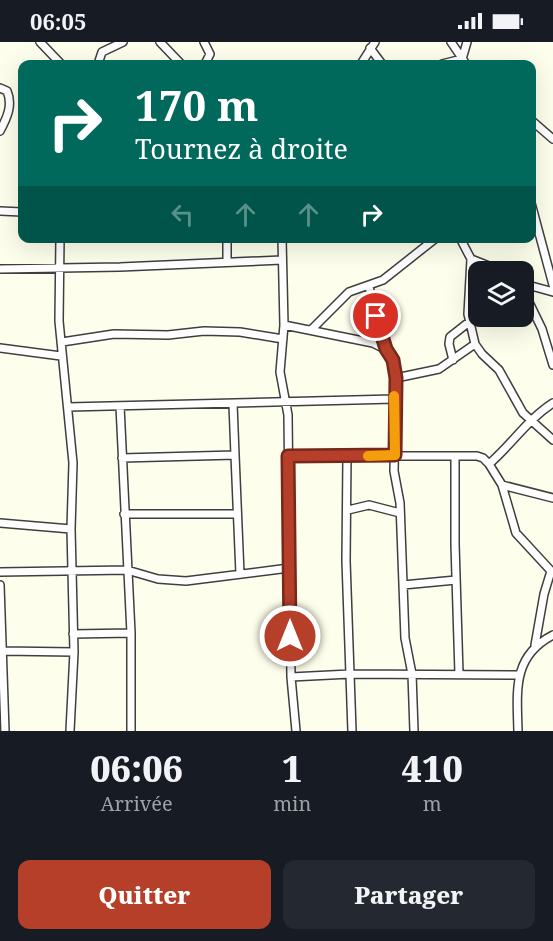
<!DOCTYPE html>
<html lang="fr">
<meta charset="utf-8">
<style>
:root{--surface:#171b24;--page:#242831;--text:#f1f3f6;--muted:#9ea1a6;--accent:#b63f2a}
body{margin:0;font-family:"Noto Serif",serif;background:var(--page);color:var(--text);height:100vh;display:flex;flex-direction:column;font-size:22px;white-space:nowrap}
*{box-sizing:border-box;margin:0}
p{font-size:20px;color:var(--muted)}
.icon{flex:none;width:33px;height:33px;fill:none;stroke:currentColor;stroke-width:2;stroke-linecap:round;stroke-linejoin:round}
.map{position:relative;height:689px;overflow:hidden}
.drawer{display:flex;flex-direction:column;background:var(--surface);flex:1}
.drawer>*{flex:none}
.top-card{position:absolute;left:18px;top:18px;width:518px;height:183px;border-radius:12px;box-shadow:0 6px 24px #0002;background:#00695c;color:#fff;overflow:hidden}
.fabs{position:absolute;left:468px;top:219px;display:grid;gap:12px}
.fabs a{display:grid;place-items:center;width:66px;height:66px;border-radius:12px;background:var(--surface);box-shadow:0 6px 24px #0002;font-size:30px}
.pin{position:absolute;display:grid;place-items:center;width:51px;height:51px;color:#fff;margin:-26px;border:3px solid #fff;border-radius:50%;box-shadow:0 2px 6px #0007}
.me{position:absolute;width:66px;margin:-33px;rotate:0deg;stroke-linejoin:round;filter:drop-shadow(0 0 4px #0008)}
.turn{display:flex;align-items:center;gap:21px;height:126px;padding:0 18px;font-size:27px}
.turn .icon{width:78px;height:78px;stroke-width:2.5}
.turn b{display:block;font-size:42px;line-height:51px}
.lanes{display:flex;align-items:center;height:57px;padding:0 18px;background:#0003;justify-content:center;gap:30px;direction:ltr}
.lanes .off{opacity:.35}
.eta{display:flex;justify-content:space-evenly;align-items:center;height:102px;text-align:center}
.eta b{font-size:36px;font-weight:800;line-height:42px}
.primary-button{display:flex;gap:12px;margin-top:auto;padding:12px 18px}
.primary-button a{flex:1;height:69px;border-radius:12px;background:var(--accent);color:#fff;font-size:24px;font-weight:800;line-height:69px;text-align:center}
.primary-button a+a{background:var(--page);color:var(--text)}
.status{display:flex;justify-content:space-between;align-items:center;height:42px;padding:0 30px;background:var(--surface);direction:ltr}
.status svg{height:16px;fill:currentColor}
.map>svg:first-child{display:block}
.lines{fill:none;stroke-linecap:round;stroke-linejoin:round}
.street-casing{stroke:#3f3f3f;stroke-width:10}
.street{stroke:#fff;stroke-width:7}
.route-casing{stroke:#76291b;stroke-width:15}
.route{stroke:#b63f2a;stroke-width:10}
.slow{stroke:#f59e0b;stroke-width:10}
</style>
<div class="status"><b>06:05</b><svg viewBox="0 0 49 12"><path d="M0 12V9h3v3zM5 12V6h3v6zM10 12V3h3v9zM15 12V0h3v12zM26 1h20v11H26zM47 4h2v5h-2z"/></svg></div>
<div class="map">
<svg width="553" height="689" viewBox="0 0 553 689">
<rect width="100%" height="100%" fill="#fefeec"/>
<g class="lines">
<defs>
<path id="street" d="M40,0l21,22
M160,0l21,22
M204,0l6,12 -5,10
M451,0l15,22
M370,6l12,16
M98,22l4,-12 21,-10
M361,22l14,-22
M442,22l20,-5 5,-17
M0,46l7,3c6,14 0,27 -7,40
M531,78l22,19
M531,161l22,82
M0,169l22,1
M60,196l-1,83 14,142 -2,66 3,123 -4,79
M227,196v24
M282,196l2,87 -4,47 8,43 3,262 5,54
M460,196l11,21 -3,55 7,30 7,10 17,16 24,43 30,27
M471,217l33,13
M0,227l120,-2 162,-7
M524,242l29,8
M369,245l17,62
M524,250l18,37 11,36
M284,283l89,18 16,8 4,9 3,18 -2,93 6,32 5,135 7,36 2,57
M311,288l38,-38 34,-12 53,-42
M62,300l52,-8 54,1 36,-4 36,1 43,7
M0,306l61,8
M453,318l-4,-16 1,-7 19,-15
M396,336l43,-9 36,-25
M553,361c-25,16 -41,41 -64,61l13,21 14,48 37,40
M233,362l2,51
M120,364l11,227v98
M68,365l326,-8
M288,414h189l6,2 6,6
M347,415l-1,104 6,170
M455,415v87l4,130
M122,416l113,-3 5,119
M502,443l51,13
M348,468l21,-5 31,8
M124,472h113
M0,481l71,6
M0,530l127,-2 31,9 28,2 103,-13
M0,543l5,146
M403,543l53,-5
M73,592l58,-1
M535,603l9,-51 7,-23
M2,609l72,1
M291,635l59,-3 169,1
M518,689c-1,-40 -6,-75 35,-96"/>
</defs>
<!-- street casing -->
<use href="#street" class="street-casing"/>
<!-- street -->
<use href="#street" class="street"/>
</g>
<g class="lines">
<defs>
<path id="route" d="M290,594l-2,-180 107,-1 1,-77 -3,-18 -7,-11 -10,-33"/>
</defs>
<!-- route casing -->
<use href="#route" class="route-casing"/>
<!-- route -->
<use href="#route" class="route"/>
<!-- slow -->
<path class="slow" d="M368,414l27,-1 -1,-59"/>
</g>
</svg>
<div class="fabs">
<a><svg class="icon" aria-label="layers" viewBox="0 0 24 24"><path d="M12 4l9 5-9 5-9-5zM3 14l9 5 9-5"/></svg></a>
</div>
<div class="pin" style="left:376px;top:274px;background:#d93025"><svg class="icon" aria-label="arrive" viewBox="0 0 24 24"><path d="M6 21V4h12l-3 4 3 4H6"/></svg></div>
<svg class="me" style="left:290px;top:594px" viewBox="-20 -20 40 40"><circle r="17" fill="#b63f2a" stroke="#fff" stroke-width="3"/><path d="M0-11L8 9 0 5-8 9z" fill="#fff"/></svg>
<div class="top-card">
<div class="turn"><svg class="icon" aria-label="right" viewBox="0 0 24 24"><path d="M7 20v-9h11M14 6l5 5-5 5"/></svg><div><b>170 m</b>Tournez à droite</div></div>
<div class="lanes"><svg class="icon off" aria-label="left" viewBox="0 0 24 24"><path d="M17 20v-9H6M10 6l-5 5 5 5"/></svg><svg class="icon off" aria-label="ahead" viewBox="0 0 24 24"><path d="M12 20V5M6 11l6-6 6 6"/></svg><svg class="icon off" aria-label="ahead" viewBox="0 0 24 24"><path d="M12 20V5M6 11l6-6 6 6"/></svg><svg class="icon" aria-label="right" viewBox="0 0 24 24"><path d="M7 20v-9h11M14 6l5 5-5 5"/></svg></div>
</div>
</div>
<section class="drawer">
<div class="eta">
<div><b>06:06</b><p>Arrivée</p></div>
<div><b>1</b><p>min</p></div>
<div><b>410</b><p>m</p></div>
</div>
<div class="primary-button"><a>Quitter</a><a>Partager</a></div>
</section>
